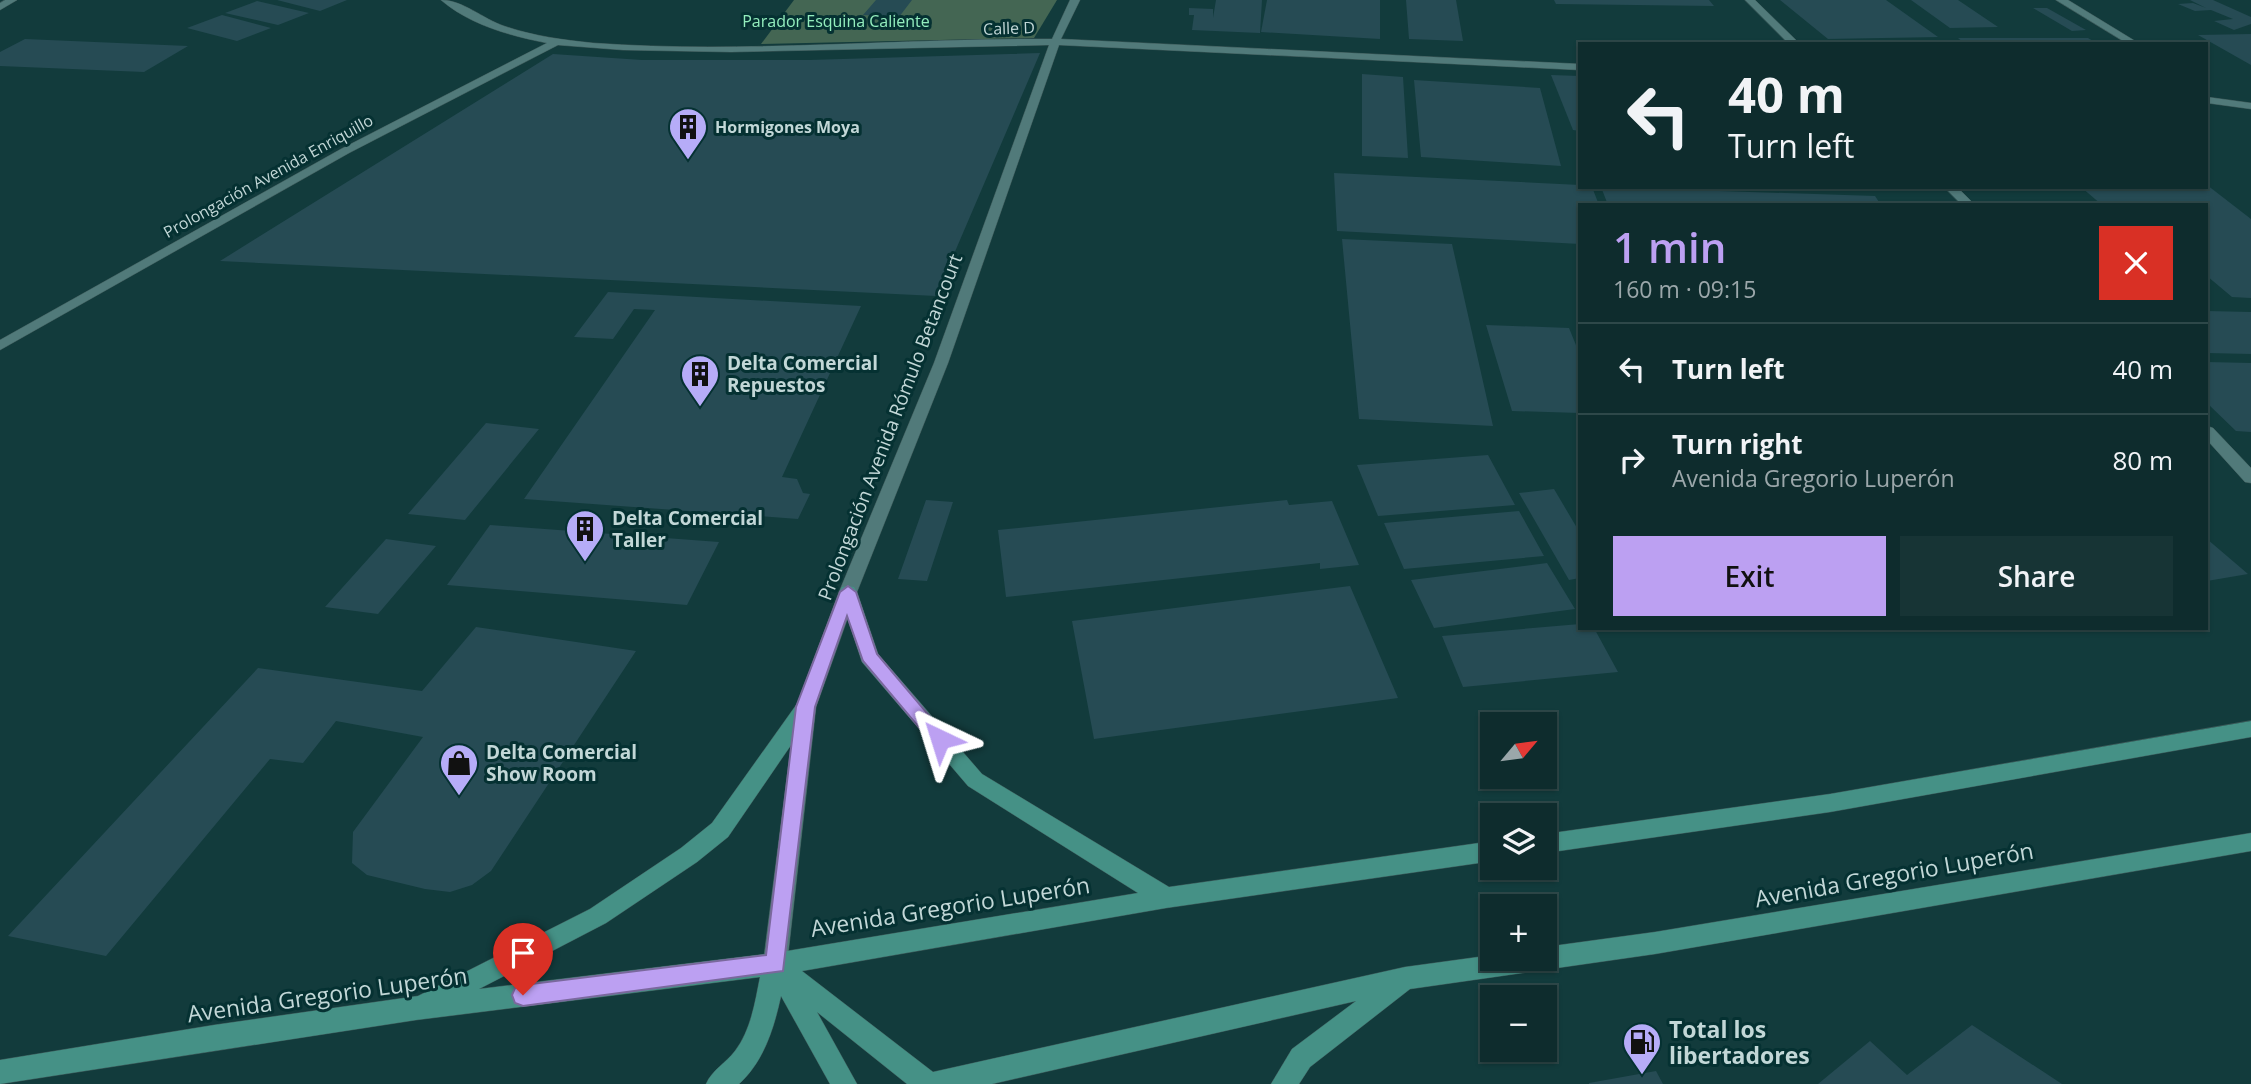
<!DOCTYPE html>
<meta charset="utf-8">
<style>
:root{--surface:#0e2c2d;--page:#173435;--text:#f1f3f6;--muted:#9ba7aa;--line:#2e4849;--accent:#bca0f2}
body{margin:0;font-family:"Open Sans",sans-serif;background:var(--page);color:var(--text);height:100vh;display:flex;flex-direction:column;font-size:26px;white-space:nowrap}
*{box-sizing:border-box;margin:0}
p{font-size:23px;color:var(--muted)}
.icon{flex:none;width:38px;height:38px;fill:none;stroke:currentColor;stroke-width:2;stroke-linecap:round;stroke-linejoin:round}
.map{position:relative;flex:1;overflow:hidden}
.drawer{position:absolute;left:1578px;top:203px;width:630px;height:427px;display:flex;flex-direction:column;background:var(--surface);border-radius:0px;box-shadow:0 2px 5px #0004,0 0 0 2px var(--line)}
.drawer>*{flex:none}
.top-card{position:absolute;left:1578px;top:42px;width:630px;height:147px;border-radius:0px;box-shadow:0 2px 5px #0004,0 0 0 2px var(--line);background:#0e2c2d;color:var(--text);overflow:hidden}
.needle{width:46px;rotate:61deg}
.tools{position:absolute;left:1480px;top:712px;display:grid;gap:14px}
.tools a{display:grid;place-items:center;width:77px;height:77px;border-radius:0px;background:var(--surface);box-shadow:0 2px 5px #0004,0 0 0 2px var(--line);font-size:35px}
.pin{position:absolute;display:grid;place-items:center;width:60px;height:60px;color:#fff;margin:-72px -30px;border-radius:50% 50% 50% 0;rotate:-45deg;box-shadow:0 0 7px #0007}
.pin .icon{rotate:45deg}
.me{position:absolute;width:77px;margin:-38px;rotate:319deg;stroke-linejoin:round;filter:drop-shadow(0 0 5px #0008)}
.turn{display:flex;align-items:center;gap:24px;height:147px;padding:0 35px;font-size:32px}
.turn .icon{width:91px;height:91px;stroke-width:2.5}
.turn b{display:block;font-size:49px;line-height:60px}
.round{display:grid;place-items:center;flex:none;width:74px;height:74px;border-radius:0px;background:var(--page)}
.overview{display:flex;align-items:center;justify-content:space-between;height:119px;padding:0 35px}
h1{font-size:42px;font-weight:600;line-height:52px;color:var(--accent)}
.cta{display:flex;gap:14px;margin-top:auto;padding:14px 35px}
.cta a{flex:1;height:80px;border-radius:0px;background:var(--accent);color:#111;font-size:28px;font-weight:600;line-height:80px;text-align:center}
.cta a+a{background:var(--page);color:var(--text)}
ul{padding:0;list-style:none}
li{display:flex;align-items:center;gap:21px;height:91px;padding:0 35px;border-top:2px solid var(--line)}
li div{flex:1}
li b{display:block;font-size:26px}
li em{font-style:normal}
.map>svg:first-child{display:block}
.green{fill:#446653}
.building{fill:#264b54}
.lines{fill:none;stroke-linecap:round;stroke-linejoin:round}
.minor-casing{stroke:#3c5858;stroke-width:1}
.major-casing{stroke:#3c5858;stroke-width:1}
.minor{fill:#517a7a;fill-rule:evenodd}
.major{fill:#459186;fill-rule:evenodd}
.route{fill:#bca0f2;stroke:#7a689d;stroke-width:2}
.labels{text-anchor:middle;dominant-baseline:central;stroke-width:6;stroke-linejoin:round;paint-order:stroke}
.far-park-label{font-size:16px;fill:#93edbd;stroke:#053132}
.far-street-label{font-size:16px;fill:#c2d7d7;stroke:#053132}
.far-poi-label{font-size:16px;font-weight:bold;fill:#c2d7d7;stroke:#053132;text-anchor:start}
.poi-label{font-size:19px;font-weight:bold;fill:#c2d7d7;stroke:#053132;text-anchor:start}
.street-label{font-size:19px;fill:#c2d7d7;stroke:#053132}
.near-street-label{font-size:23px;fill:#c2d7d7;stroke:#053132}
.near-poi-label{font-size:23px;font-weight:bold;fill:#c2d7d7;stroke:#053132;text-anchor:start}
</style>
<div class="map">
<svg width="2251" height="1084" viewBox="0 0 2251 1084">
<rect width="100%" height="100%" fill="#123b3c"/>
<!-- green -->
<path class="green" d="M794,0h263l-23,38 -273,6z"/>
<!-- building -->
<path class="building" d="M277,0h70l-27,11z
M876,0h36l-13,17 -36,-2z
M1216,0h46l-2,33 -68,-3 2,-15h-5v-7l24,1v9z
M1267,0h113v39l-119,-7z
M1406,0h50l7,41 -54,-2z
M1554,0h155l5,6 -158,-2z
M1780,0h106l52,37 -110,2z
M1911,0h47l40,27 -48,1z
M2190,0h23l38,17v7l-17,6 -20,-9 19,-2 -22,-9 -16,1 -17,-7 15,-1 13,5z
M257,1l52,12 -31,12 -53,-12z
M2033,8h14l39,22 -14,1z
M222,15l49,13 -34,13 -50,-13z
M2251,34v31l-53,-30z
M1958,38h130l10,6h-133z
M25,39l163,7 -44,26 -144,-6v-14z
M1040,53l-104,243 -716,-35 333,-207 89,6h167z
M1362,74l41,3 5,81 -46,-2z
M1551,75l29,1v55l-7,-1z
M1414,80l126,8 21,78 -140,-9z
M1334,173l246,12v2h12l7,18h-19v39l-243,-13z
M2207,185l44,34v79l-19,-1 -25,-21v-71h-105l-21,-18z
M1601,187l274,9 6,9h-273z
M1342,239l110,5 41,182 -134,-7z
M608,292l253,14 -79,171 15,2 6,14 7,1 -12,25 -274,-20 131,-189 -21,-1 -21,30 -39,-2z
M2207,311l44,1v42l-44,-1z
M1486,325l83,3 11,27v58l-68,-2z
M2207,362l44,1v69l-15,-1 -29,-28z
M486,423l53,6 -74,91 -57,-6z
M1488,455l27,50 -137,11 -21,-51z
M1554,489l26,44v45l-11,2 -50,-87z
M926,500l27,2 -26,79 -29,-2z
M1287,500l2,5 43,-4 27,64 -39,4v-6l-314,34 -8,-67z
M1519,511l25,45 -140,13 -20,-46z
M490,525l229,17 -32,63 -240,-20z
M386,539l50,7 -58,68 -53,-7z
M2207,539l41,35 -41,7z
M1547,563l28,46 -141,19 -23,-48z
M1350,586l48,112 -304,41 -22,-118z
M1580,624v4h14l24,44 -155,15 -21,-51z
M476,627l160,24 -145,220 -19,14 -22,7 -25,-3 -58,-14 -15,-12 1,-31 70,-95 -87,-16 -33,42 -33,-4 -164,197 -98,-20 250,-268 164,23z
M1972,1025l90,59h-244l52,-43 37,34z
M1656,1071l7,13h-74v-1z"/>
<g class="lines">
<defs>
<path id="minor" d="M5,0h12l-17,10v-7z
M441,0c22,0 42,19 63,26 29,10 59,14 89,17 153,11 306,-5 459,-4l18,-39h10l-19,39 519,25v6l-521,-25 -111,318 -91,229 -41,115 -29,257 -4,8 -8,3 -8,-3 -4,-8 33,-257 43,-115 95,-229 115,-318 -318,7 -108,-2 -65,-5 -209,108 -349,197v-10l341,-191 206,-106c-36,-7 -77,-18 -106,-43z
M1745,0h10l45,44h-11z
M2056,0h12l72,44h-12z
M2207,97l44,6v6l-44,-6z
M1944,187h13l18,18h-13z
M2207,426l6,2 38,40v15l-6,-1 -38,-42z"/>
<path id="major" d="M848,586l6,1 3,5 21,62 104,120 187,113 324,-46v20l-327,47 -364,63 131,101 472,-105 88,-12v4h52v-12l110,-15 596,-99v18l-596,103 -245,35 -100,78 -11,17h-28l21,-35 64,-48 -364,83h-85l-90,-72 40,72h-27l-49,-88c-7,32 -17,65 -42,88h-33c6,-14 20,-21 29,-33 16,-21 20,-49 25,-74l-344,43 -416,64v-24l214,-35 204,-29 172,-87 91,-61 31,-25 87,-122 7,-2 7,2 3,6 -3,6 -85,124 -31,25 -91,61 -127,66 296,-36 363,-60 -170,-107 -106,-124 -23,-70 3,-5z
M2251,721v16l-421,75 -285,41v-19l285,-40z"/>
</defs>
<!-- minor casing -->
<use href="#minor" class="minor-casing"/>
<!-- major casing -->
<use href="#major" class="major-casing"/>
<!-- minor -->
<use href="#minor" class="minor"/>
<!-- major -->
<use href="#major" class="major"/>
</g>
<!-- route -->
<path class="route" d="M848,586l8,6 21,62 72,85 -9,8 -7,-3 -70,-83 -16,-45 -32,91 -32,264 -260,35 -8,-3 -3,-8 3,-7 8,-3 243,-30 30,-248 44,-115z"/>
<!-- icons -->
<defs>
<symbol id="building-pin" viewBox="-11 -11 22 30"><path d="M0 17L-7.5 6A9.5 9.5 0 1 1 7.5 6Z" fill="#b6acf8" stroke="#053132"/><path d="M-4-6H4V6H1V3H-1V6H-4ZM-2.5-4.3h1.7v1.8h-1.7ZM.8-4.3h1.7v1.8H.8ZM-2.5-1h1.7V.8h-1.7ZM.8-1h1.7V.8H.8Z" fill="#111"/></symbol>
<symbol id="shop-pin" viewBox="-11 -11 22 30"><path d="M0 17L-7.5 6A9.5 9.5 0 1 1 7.5 6Z" fill="#b6acf8" stroke="#053132"/><path d="M-5-2.5h2.3a2.7 3.5 0 0 1 5.4 0H5L5.5 6h-11ZM-1.5-2.5h3a1.5 2.3 0 0 0-3 0Z" fill="#111"/></symbol>
<symbol id="fuel-pin" viewBox="-11 -11 22 30"><path d="M0 17L-7.5 6A9.5 9.5 0 1 1 7.5 6Z" fill="#b6acf8" stroke="#053132"/><path d="M-5.5-6h7V0h2V4h1.3V-2.5L3-4.5l.8-.8L6-3V5H2.5V1h-1V6h-7ZM-4.2-4.7v3.2H.2V-4.7Z" fill="#111"/></symbol>
</defs>
<g fill-rule="evenodd">
<use href="#building-pin" x="666" y="105" width="44" height="60"/>
<use href="#building-pin" x="678" y="352" width="44" height="60"/>
<use href="#building-pin" x="563" y="507" width="44" height="60"/>
<use href="#shop-pin" x="437" y="741" width="44" height="60"/>
<use href="#fuel-pin" x="1620" y="1020" width="44" height="60"/>
</g>
<g class="labels">
<!-- far-park labels -->
<g class="far-park-label">
<text x="836" y="21">Parador Esquina Caliente</text>
</g>
<!-- far-street labels -->
<g class="far-street-label">
<text transform="translate(1009 28) rotate(-2)">Calle D</text>
<text transform="translate(268 176) rotate(-29)">Prolongación Avenida Enriquillo</text>
</g>
<!-- far-poi labels -->
<g class="far-poi-label">
<text x="715" y="127">Hormigones Moya</text>
</g>
<!-- poi labels -->
<g class="poi-label">
<text x="727" y="363">Delta Comercial<tspan x="727" dy="22">Repuestos</tspan></text>
<text x="612" y="518">Delta Comercial<tspan x="612" dy="22">Taller</tspan></text>
<text x="486" y="752">Delta Comercial<tspan x="486" dy="22">Show Room</tspan></text>
</g>
<!-- street labels -->
<g class="street-label">
<text transform="translate(890 427) rotate(-69)">Prolongación Avenida Rómulo Betancourt</text>
</g>
<!-- near-street labels -->
<g class="near-street-label">
<text transform="translate(1894 874) rotate(-10)">Avenida Gregorio Luperón</text>
<text transform="translate(950 906) rotate(-9)">Avenida Gregorio Luperón</text>
<text transform="translate(327 994) rotate(-8)">Avenida Gregorio Luperón</text>
</g>
<!-- near-poi labels -->
<g class="near-poi-label">
<text x="1669" y="1029">Total los<tspan x="1669" dy="26">libertadores</tspan></text>
</g>
</g>
</svg>
<div class="tools">
<a><svg class="needle" viewBox="-14 -14 28 28"><path d="M0-13l5 13h-10z" fill="#e53935"/><path d="M0 13l5-13h-10z" fill="#9ba7aa"/></svg></a>
<a><svg class="icon" aria-label="layers" viewBox="0 0 24 24"><path d="M12 4l9 5-9 5-9-5zM3 14l9 5 9-5"/></svg></a>
<a>+</a>
<a>−</a>
</div>
<div class="pin" style="left:523px;top:995px;background:#d93025"><svg class="icon" aria-label="arrive" viewBox="0 0 24 24"><path d="M6 21V4h12l-3 4 3 4H6"/></svg></div>
<svg class="me" style="left:940px;top:739px" viewBox="-20 -20 40 40"><path d="M0-17L14 15 0 8-14 15z" fill="#bca0f2" stroke="#fff" stroke-width="4"/></svg>
<div class="top-card">
<div class="turn"><svg class="icon" aria-label="left" viewBox="0 0 24 24"><path d="M17 20v-9H6M10 6l-5 5 5 5"/></svg><div><b>40 m</b>Turn left</div></div>
</div>
<section class="drawer">
<div class="overview"><div><h1>1 min</h1><p>160 m · 09:15</p></div><a class="round" style="background:#d93025;color:#fff"><svg class="icon" aria-label="close" viewBox="0 0 24 24"><path d="M6 6l12 12M18 6L6 18"/></svg></a></div>
<ul>
<li><svg class="icon" aria-label="left" viewBox="0 0 24 24"><path d="M17 20v-9H6M10 6l-5 5 5 5"/></svg><div><b>Turn left</b></div><em>40 m</em></li>
<li><svg class="icon" aria-label="right" viewBox="0 0 24 24"><path d="M7 20v-9h11M14 6l5 5-5 5"/></svg><div><b>Turn right</b><p>Avenida Gregorio Luperón</p></div><em>80 m</em></li>
</ul>
<div class="cta"><a>Exit</a><a>Share</a></div>
</section>
</div>
